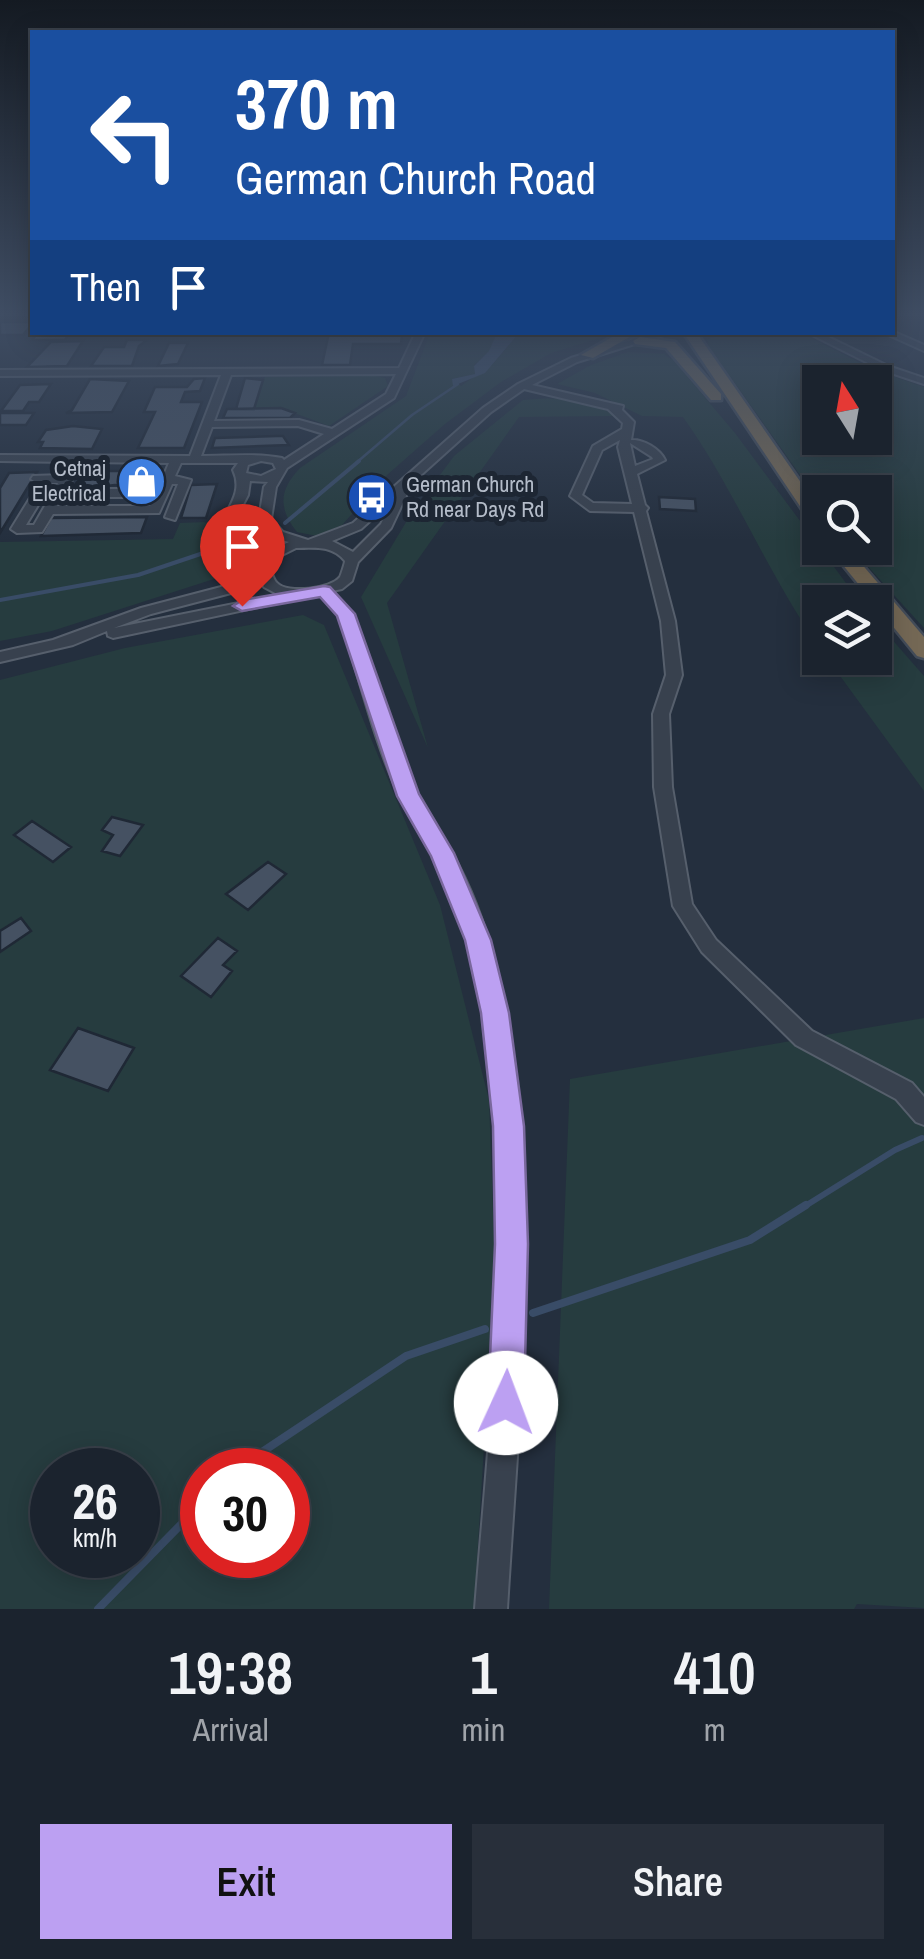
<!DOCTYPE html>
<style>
:root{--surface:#1b232e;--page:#282f3a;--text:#f1f3f6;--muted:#a0a4aa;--line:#39404a;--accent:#bca0f2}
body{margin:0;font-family:"Archivo Narrow",sans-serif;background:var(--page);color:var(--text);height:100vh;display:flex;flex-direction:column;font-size:38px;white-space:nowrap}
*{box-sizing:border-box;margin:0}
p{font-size:32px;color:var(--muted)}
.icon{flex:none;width:55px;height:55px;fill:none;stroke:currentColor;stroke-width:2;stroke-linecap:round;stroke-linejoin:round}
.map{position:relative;height:1609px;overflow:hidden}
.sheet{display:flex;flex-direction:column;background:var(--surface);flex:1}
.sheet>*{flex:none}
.guide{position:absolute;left:30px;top:30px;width:865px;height:305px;border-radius:0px;box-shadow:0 5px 25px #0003,0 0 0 2px var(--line);background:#1a4fa0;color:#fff;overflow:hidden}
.needle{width:65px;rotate:349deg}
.buttons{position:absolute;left:802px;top:365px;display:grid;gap:20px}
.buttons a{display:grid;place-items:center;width:90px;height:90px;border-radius:0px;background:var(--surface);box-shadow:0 5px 25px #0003,0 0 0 2px var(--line);font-size:50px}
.speed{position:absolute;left:30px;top:1448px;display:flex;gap:20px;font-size:50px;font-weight:700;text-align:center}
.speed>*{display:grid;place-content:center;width:130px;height:130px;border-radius:50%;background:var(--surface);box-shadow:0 5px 25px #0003,0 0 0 2px var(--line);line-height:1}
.speed small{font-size:25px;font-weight:400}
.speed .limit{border:15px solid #d22;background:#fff;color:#111}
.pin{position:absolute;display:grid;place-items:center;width:85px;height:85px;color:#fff;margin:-102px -42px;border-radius:50% 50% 50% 0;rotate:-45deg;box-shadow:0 0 10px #0007}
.pin .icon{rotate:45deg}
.me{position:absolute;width:110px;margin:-55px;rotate:2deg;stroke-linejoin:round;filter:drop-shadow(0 0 8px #0008)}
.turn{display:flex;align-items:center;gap:35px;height:210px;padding:0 40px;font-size:45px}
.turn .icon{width:130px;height:130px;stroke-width:2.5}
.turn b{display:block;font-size:70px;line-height:85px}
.then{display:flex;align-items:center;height:95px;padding:0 40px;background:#0003;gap:20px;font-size:38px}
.eta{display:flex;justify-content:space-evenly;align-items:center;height:170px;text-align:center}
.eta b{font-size:60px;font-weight:600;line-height:70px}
.button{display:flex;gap:20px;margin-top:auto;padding:20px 40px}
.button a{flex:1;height:115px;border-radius:0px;background:var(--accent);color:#111;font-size:40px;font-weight:600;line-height:115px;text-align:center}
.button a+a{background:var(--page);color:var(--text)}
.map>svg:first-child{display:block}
.green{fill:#263c3f;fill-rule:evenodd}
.water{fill:#394c67}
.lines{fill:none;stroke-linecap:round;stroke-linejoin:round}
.stream-far3{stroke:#394c67;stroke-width:2.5}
.stream-far2{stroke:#394c67;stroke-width:4}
.stream-far1{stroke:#394c67;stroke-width:6}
.stream{stroke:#394c67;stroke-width:8}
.building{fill:#455162;stroke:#1f2835;stroke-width:2.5}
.minor-casing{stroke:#565f6c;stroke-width:4}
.highway-casing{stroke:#434c59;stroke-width:5}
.minor{fill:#38414e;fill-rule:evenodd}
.highway{fill:#746855;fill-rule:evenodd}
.route{fill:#bca0f2;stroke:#7a689d;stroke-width:2.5}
.labels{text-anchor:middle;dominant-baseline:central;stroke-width:10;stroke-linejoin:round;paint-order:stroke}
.far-poi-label{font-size:22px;fill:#b4bcc9;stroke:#1d2633;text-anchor:end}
</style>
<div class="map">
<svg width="924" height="1609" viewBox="0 0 924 1609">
<rect width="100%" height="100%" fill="#242f3e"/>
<!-- green -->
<path class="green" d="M735,332l66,1 73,37 50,17v241l-73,-80h24v-56h-55v11l-112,-158v-6zM820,382h55v56h-55z
M430,333h67l-7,18 -16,14 1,9 -23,5 9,7 34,-24 24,-29h97l-65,20 -50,29 -56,42 -58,51 -45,50 -25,11 -20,-4c-19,-24 -18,-42 3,-64l106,-72z
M628,352l36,2 10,7 61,72 125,169h-40v46c-52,-73 -85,-158 -137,-231l-41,-1 -47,-23 -38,-9 34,-19z
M375,376l10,2 3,8 -59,40 -48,-18 -27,1 11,-32z
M523,400c31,-3 66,-3 91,16l-95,1 -132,186 41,145 -67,-151 50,-83 43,-58z
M204,522c17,4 40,23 42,40l-7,9 -187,60 -52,10v-99l173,-3 7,-16z
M303,615l21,10 116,280 49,195 6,168 -21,341h-474v-929l125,-32zM52,1470h86v85h-86zM202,1470h86v85h-86z
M875,620l49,56v115l-97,-133h48z
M924,1018v590l-67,-4 -3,5h-305l21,-530z"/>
<!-- water -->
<path class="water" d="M497,333h22l-34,40 -32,13 -1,-7 23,-5 -1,-8 15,-15z"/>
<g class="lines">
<!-- stream-far3 -->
<path class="stream-far3" d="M356,463l56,-48 46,-31"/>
<!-- stream-far2 -->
<path class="stream-far2" d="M285,523l74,-62
M0,600l138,-25 98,-33"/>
<!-- stream-far1 -->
<path class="stream-far1" d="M802,1208l93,-58 27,-12"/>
<!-- stream -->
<path class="stream" d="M533,1313l217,-73 56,-35
M235,1470l171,-114 79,-27
M98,1609l104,-106"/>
</g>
<!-- building -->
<path class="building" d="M0,322h32v2l-9,11h-23z
M58,332h31l-20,2 -4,6h-33l4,-5z
M319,332v2l-127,1 1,-3z
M329,332h78l-5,2 -1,10h-48l-3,21h-28z
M127,340h20l-8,6 -7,20h-41l13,-19h20z
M83,341l-16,25 -40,1 24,-25z
M169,343h19l-10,21 -20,2z
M205,378l-5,13 -15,1 -4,10h21l-18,46h-46l17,-36h-11l11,-25h32l7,-8z
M245,378l18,2 -9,29h-18z
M90,379l39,2 -17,31 -46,1 6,-3z
M51,384l-12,18h-10l-6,9h-22l19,-26z
M281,408l14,5 -5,5h-67l4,-9z
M0,413h34l-8,12h-26z
M73,426l29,3 -10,20 -52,-1 3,-6h-5l8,-12z
M277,436h6l6,9 -77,3 3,-10z
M84,471h48l22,1 -7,17 -32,-4 -38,4z
M37,472l-37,61v-45l9,-15z
M217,484l-11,34h-25l10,-33z
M659,497l36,2 1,12 -36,-2z
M147,517l-6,16 -100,3 10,-18z
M112,817l31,8 -23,31 -18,-5 11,-16 -11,-5z
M32,821l39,26 -18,15 -39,-27z
M268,862l18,12 -38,36 -22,-16z
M21,918l10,13 -31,21v-21z
M218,938l19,13 -14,14 9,6 -21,26 -30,-21z
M78,1028l56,20 -26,43 -58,-21z"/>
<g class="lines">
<defs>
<path id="minor" d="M892,331l32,14v6l-42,-19z
M416,332h9l-31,66 -107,70 -11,19 -5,32 12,13 25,8 45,-17 130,-115 35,-24 53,-26 86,-26h16l-96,30 -45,23 91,21 -1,4 12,12 -3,18c12,-1 29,9 34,20l-28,14 8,31 3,3 -2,3 29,110 7,54 -13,39 3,73 20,117 24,36 96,91 100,52 12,14v28l-8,-3 -20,-23 -100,-54 -94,-93 -29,-46 -19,-119 -1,-73 13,-39 -5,-54 -27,-109 -44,-1 -20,-15 23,-50 29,-17 1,-6 -15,-14 -84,-20 -33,23 -79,71 -21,45 -33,34 -6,19 -10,8 -10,2 21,23c21,59 36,122 62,180 8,16 20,29 29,45 19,32 35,68 45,104 59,217 31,445 18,666h-32c17,-221 48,-445 -6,-664 -8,-33 -22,-68 -39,-98 -10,-17 -23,-33 -31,-52 -26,-57 -40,-120 -60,-180l-20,-21 -206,44 -5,-2 -1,-5 -34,14 -73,17v-10l53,-12 88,-32 80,-21 39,-24 -2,-14 -22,-16 -11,-17c9,-17 16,-29 8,-46l5,-7h-57l-6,13 16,4 -16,40 -10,-3 13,-33h-6l-13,29 -106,1 -11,18 -25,1 -6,-4 24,-39 20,-1 3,-6h-21l-6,-4 2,-3 29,-1 8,-13 -70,-1v-6l190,1 31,-81 -221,1v-6l399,-2zM396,374l-10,20 -54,35 -33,-9 -85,1 17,-46zM298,426l26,8 -40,26 -2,-2c-26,-5 -54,-2 -81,-2l11,-29zM620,440l-2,7 14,57 -39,-1 -11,-8 20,-45zM630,443l22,14 1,2 -18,7zM261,461l12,2 3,6 -15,7 -15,-3 2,-8zM82,462l87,1 -11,26h-91zM250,481l18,1 -4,5 -5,32 14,19 16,4 -18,8c-8,-13 -25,-20 -34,-34l11,-21zM43,497h7l-16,28h-8zM63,497h92l-5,9h-93zM391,502l-10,22 -28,28 -21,-11 29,-12zM296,548c19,0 36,-3 49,13 0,2 -4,14 -5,16 -9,12 -53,17 -63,6 -3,-2 -6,-12 -7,-15l8,-11zM259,576l5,11 15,8 -165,33 37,-14 80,-21z
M806,332h12l70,34 36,12v6l-42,-14z"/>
<path id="highway" d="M621,332h17l-45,26 -12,-3z
M683,332h13l124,178v18l-6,-1z
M640,337l35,5 46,52v6h-10l-45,-52 -31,-4 -2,-3z
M829,548h19l76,89v21l-7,-2z"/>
</defs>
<!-- minor casing -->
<use href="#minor" class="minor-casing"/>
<!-- highway casing -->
<use href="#highway" class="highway-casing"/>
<!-- minor -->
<use href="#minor" class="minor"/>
<!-- highway -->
<use href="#highway" class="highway"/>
</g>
<!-- sky -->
<linearGradient id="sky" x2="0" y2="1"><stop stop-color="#141a22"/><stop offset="0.58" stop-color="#3f4d63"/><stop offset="1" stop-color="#3f4d63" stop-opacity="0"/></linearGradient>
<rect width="924" height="541" fill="url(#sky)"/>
<!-- route -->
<path class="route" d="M324,586l6,1 25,27 64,180 35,59 37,87 18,73 15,113 4,118 -4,159 -5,13 -13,5 -13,-5 -5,-13 7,-159 -2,-118 -12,-113 -16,-73 -34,-84 -34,-60 -60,-180 -17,-19 -78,14 -9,-5 9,-6z"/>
<!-- icons -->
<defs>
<symbol id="shop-disc" viewBox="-11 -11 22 22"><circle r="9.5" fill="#3f7fe0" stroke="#1d2633"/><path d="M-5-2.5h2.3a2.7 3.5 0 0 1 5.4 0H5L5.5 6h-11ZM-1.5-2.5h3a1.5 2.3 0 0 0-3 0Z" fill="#fff"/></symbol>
<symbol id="bus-disc" viewBox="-11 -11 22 22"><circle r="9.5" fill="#1a4fb4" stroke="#1d2633"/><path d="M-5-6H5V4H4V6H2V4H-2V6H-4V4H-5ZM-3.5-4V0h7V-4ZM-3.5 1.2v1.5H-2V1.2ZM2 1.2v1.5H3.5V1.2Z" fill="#fff"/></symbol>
</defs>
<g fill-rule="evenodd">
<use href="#shop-disc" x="114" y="454" width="55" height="55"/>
<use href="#bus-disc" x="344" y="470" width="55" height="55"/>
</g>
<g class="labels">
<!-- far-poi labels -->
<g class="far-poi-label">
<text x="106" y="468">Cetnaj<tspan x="106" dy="25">Electrical</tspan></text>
<text x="406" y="484" text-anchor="start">German Church<tspan x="406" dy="25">Rd near Days Rd</tspan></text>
</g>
</g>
</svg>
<div class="buttons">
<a><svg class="needle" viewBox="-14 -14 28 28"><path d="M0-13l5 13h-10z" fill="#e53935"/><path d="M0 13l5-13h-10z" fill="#a0a4aa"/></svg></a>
<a><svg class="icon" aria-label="search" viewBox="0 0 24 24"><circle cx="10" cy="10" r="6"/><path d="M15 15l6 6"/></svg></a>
<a><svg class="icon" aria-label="layers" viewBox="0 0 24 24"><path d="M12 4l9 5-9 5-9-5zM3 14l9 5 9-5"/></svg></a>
</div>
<div class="speed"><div>26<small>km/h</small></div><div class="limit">30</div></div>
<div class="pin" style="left:242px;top:606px;background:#d93025"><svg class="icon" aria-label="arrive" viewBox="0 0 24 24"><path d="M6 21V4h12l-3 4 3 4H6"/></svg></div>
<svg class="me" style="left:506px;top:1403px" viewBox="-20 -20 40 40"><circle r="19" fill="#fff"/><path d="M0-13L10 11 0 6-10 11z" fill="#bca0f2"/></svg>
<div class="guide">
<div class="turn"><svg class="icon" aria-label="left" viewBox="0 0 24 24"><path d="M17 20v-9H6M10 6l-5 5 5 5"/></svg><div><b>370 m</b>German Church Road</div></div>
<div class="then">Then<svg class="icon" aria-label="arrive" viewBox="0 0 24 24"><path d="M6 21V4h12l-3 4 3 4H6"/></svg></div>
</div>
</div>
<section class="sheet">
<div class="eta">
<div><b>19:38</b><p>Arrival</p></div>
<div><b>1</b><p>min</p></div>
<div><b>410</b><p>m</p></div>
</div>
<div class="button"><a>Exit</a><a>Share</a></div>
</section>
